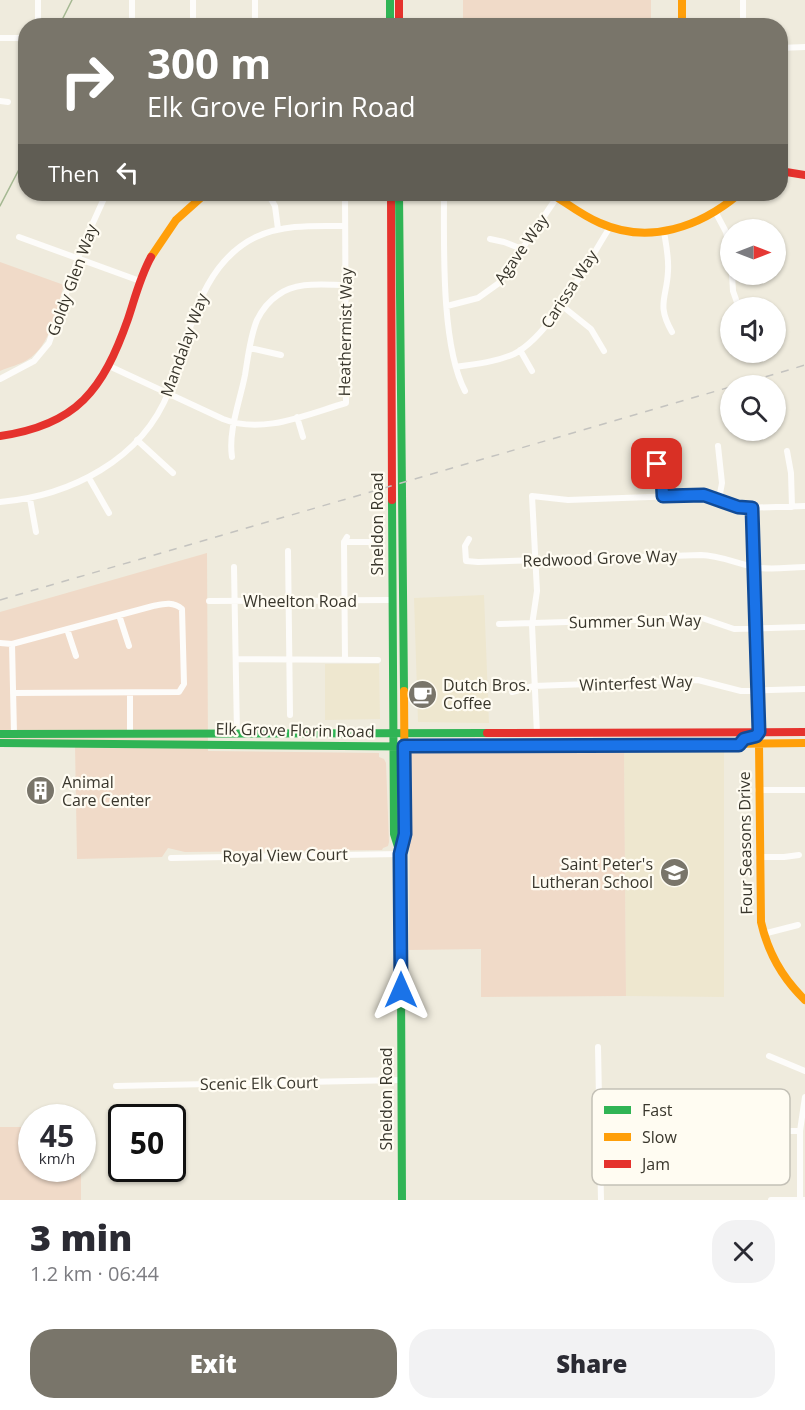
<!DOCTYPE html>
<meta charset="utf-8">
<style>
:root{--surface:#fff;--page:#f2f2f3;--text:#2b2b33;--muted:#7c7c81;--accent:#79756a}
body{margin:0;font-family:"Open Sans",sans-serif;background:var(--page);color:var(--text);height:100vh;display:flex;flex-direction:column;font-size:22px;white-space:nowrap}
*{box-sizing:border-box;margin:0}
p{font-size:20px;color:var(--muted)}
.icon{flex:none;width:33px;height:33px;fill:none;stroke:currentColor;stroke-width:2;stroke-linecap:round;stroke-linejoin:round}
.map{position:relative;height:1200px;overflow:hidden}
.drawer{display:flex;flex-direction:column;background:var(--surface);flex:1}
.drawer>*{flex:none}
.banner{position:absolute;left:18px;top:18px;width:770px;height:183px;border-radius:24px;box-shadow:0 2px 4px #0004;background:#79756a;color:#fff;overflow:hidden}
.needle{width:39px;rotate:90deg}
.controls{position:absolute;left:720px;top:219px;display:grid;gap:12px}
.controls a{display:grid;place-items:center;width:66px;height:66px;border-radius:50%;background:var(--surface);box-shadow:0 2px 4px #0004;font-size:30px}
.speed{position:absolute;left:18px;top:1104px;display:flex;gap:12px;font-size:30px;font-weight:700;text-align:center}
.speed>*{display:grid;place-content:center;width:78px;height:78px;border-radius:50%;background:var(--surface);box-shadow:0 2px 4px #0004;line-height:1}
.speed small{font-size:15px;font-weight:400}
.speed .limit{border:3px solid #111;border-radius:9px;background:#fff;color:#111}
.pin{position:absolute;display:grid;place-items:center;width:51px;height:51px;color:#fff;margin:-26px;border-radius:12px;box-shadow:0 3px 9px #0006}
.me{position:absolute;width:66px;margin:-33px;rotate:0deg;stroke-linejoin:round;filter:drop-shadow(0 0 4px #0008)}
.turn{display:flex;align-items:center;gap:21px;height:126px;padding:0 30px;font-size:27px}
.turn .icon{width:78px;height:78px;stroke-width:2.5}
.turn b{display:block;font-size:42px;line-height:51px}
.then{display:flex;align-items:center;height:57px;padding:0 30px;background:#0003;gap:12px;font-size:22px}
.round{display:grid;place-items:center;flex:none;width:63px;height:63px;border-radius:24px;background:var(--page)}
.head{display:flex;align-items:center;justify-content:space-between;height:102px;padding:0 30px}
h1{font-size:36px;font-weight:800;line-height:45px}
.cta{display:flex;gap:12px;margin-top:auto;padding:12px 30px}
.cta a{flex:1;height:69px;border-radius:24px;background:var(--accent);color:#fff;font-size:24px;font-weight:800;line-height:69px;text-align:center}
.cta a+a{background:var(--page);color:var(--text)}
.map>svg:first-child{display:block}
.built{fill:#eee7cf}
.green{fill:#f0dac8}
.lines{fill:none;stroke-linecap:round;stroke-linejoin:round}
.stream{stroke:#a5b892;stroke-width:1.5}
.street{stroke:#fdfcfa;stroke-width:6}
.fast{stroke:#30b455;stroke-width:8}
.slow{stroke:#ff9f0a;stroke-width:8}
.jam{stroke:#e5322d;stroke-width:8}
.rail{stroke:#c4c3bf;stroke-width:1.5;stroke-dasharray:8 8;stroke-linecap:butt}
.route-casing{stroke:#114b97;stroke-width:15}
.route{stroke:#1a73e8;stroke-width:10}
.labels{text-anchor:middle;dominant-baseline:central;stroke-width:4.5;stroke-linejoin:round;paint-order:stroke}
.street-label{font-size:16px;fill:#39362c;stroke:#fffcf2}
.poi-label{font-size:16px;fill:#39362c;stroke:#fffcf2;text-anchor:start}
.key{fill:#fffcf2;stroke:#c4c1b7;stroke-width:1.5}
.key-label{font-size:16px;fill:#39362c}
</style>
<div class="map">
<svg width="805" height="1200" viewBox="0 0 805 1200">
<rect width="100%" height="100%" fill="#efebdd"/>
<!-- built -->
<path class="built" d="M484,595l5,128 -71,-1 -4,-124z
M325,664h54l1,55 -55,1z
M624,749l100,1v247l-98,-1z"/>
<!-- green -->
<path class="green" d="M463,0h188v25h-188z
M0,262l64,23c-8,25 -13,61 -37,75 -8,5 -18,7 -27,11z
M207,553l1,198 171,2v4l5,2 2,4 3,79 -1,4 -5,2 -1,2 -197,2 -17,-4 -6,9 -85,2 -2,-114h-75v-133z
M624,749l2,247 -145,1v-48l-72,1 1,-199z
M0,1127h31l1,41 49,1v31h-81z"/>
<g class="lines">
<!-- stream -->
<path class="stream" d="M59,26l13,-26
M0,206l26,-50"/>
<!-- street -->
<path class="street" d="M38,0v26
M132,0v26
M193,0v26
M255,26v-26
M743,26v-26
M0,38h26
M780,48l25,-1
M0,101l8,1
M268,194l7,12 3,23
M444,194c0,52 -3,152 21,197
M716,213l10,19 4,21
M664,232c2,12 5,26 4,39 -1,27 -12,33 4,61
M19,237l121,44
M490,239l14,3 18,7
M732,274l1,17 6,17
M561,305l30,24 13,22
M447,306l31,-8 21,-15 58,-86
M250,348l31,7
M520,350l12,21
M109,366l114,53c40,16 84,-5 123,-16l-1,-209
M456,367c19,-3 40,-5 58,-13 37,-19 73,-91 96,-127
M0,379l34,-18 15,-18 33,-96 24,-53
M297,417l6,20
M137,440l36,33
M718,446l4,37 -3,16
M787,451l4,22 1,34
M232,457c-4,-26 8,-56 13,-82 3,-18 5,-38 12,-55 5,-10 12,-19 21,-25 19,-14 45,-10 68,-10
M657,464l5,13 1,19
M89,478l20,35
M30,499l6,33
M0,502c70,-6 142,-42 169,-111 22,-55 28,-125 87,-154 29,-13 58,-11 89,-11
M752,508l7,224
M469,539l-4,7 1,15 12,1 223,-7c20,0 40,11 60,13 14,2 30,-1 44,-1
M344,542h34
M288,551l2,164
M234,567l3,167
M209,601l182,-1
M119,615l10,31
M499,624l203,-6 32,11 71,-2
M67,629l9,27
M0,643l12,1 2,90
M12,644l141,-38c10,-2 20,-5 29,3l2,75 -5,8 -166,1
M236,659l142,1
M345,660l-1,-118 3,-5
M512,692l22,-6 164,-6 43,11 64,-2
M130,693v41
M537,734l-5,-109 5,-34 -5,-95 36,4 136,-5 40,13 61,-2
M758,790h47
M759,857h25l15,-2
M171,858l229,-4
M763,934l35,-9
M598,1047l3,153
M769,1056l36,15
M116,1086l285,-6
M771,1131h29
M771,1200h34
M800,1200v-69l5,-34"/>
<!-- fast -->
<path class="fast" d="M390,0v26
M399,194l5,497
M392,500l2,334 6,19
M0,734l487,-1
M0,743l460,4
M401,983l1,217"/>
<!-- slow -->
<path class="slow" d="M682,0v26
M552,194c16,10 31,22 48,29 49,22 100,4 139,-29
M151,257l25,-37 29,-26
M759,744l2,178c7,31 21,56 44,78
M460,747l345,-4
M401,983l-1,-129 5,-20 -1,-143"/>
<!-- jam -->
<path class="jam" d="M399,0v26
M780,171l25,4
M391,194l1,306
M0,436c77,-11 103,-46 128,-117 7,-21 12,-42 23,-62
M487,733l318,-1"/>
<!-- rail -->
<path class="rail" d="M735,386l70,-21
M0,600l730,-213"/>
</g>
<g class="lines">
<defs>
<path id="route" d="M401,990l-1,-136 5,-20 -1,-88 335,-1 5,-6 12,-3 3,-4 -7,-224 -14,-1 -34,-12 -41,1 -1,-19 -5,-13"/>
</defs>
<!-- route casing -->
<use href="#route" class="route-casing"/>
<!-- route -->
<use href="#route" class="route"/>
</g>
<!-- icons -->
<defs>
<symbol id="cafe-disc" viewBox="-11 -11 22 22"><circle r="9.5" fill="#79756a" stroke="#fffcf2"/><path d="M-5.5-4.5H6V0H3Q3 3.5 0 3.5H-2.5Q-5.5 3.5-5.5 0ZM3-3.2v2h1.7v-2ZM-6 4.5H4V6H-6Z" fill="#fff"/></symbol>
<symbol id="building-disc" viewBox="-11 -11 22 22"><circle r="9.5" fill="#79756a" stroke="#fffcf2"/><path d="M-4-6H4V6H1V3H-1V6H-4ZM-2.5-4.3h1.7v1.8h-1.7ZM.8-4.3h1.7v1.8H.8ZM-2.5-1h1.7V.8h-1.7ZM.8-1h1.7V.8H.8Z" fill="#fff"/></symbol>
<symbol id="school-disc" viewBox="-11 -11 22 22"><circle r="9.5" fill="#79756a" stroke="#fffcf2"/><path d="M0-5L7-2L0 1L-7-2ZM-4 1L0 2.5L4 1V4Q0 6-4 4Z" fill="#fff"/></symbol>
</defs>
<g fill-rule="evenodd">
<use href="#cafe-disc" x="406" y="678" width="33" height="33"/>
<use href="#building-disc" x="24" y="774" width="33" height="33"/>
<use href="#school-disc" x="658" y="856" width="33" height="33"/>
</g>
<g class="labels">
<!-- street labels -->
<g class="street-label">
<text transform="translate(521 249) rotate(-55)">Agave Way</text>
<text transform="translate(72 280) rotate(-70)">Goldy Glen Way</text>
<text transform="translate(569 289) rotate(-57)">Carissa Way</text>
<text transform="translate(345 332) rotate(-89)">Heathermist Way</text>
<text transform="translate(184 345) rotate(-70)">Mandalay Way</text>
<text transform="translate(377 524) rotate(-90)">Sheldon Road</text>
<text transform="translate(600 558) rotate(-2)">Redwood Grove Way</text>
<text x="300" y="601">Wheelton Road</text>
<text transform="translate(635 621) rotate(-1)">Summer Sun Way</text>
<text transform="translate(636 683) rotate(-2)">Winterfest Way</text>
<text transform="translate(295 730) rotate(1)">Elk Grove Florin Road</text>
<text transform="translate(745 843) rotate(-91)">Four Seasons Drive</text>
<text transform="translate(285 855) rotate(-1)">Royal View Court</text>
<text transform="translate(259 1083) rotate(-1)">Scenic Elk Court</text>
<text transform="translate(386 1099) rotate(-90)">Sheldon Road</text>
</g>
<!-- poi labels -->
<g class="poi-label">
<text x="443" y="685">Dutch Bros.<tspan x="443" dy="18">Coffee</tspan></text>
<text x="62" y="782">Animal<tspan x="62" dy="18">Care Center</tspan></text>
<text x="653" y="864" text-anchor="end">Saint Peter's<tspan x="653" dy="18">Lutheran School</tspan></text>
</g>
</g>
<!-- legend -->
<rect x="592" y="1089" width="198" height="96" rx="9" class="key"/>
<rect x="604" y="1106" width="27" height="8" fill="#30b455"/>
<rect x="604" y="1133" width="27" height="8" fill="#ff9f0a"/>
<rect x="604" y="1160" width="27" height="8" fill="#e5322d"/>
<g class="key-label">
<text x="642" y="1116">Fast</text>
<text x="642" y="1143">Slow</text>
<text x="642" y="1170">Jam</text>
</g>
</svg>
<div class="controls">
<a><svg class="needle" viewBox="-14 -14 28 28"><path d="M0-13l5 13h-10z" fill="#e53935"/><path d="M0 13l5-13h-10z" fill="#7c7c81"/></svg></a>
<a><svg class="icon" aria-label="sound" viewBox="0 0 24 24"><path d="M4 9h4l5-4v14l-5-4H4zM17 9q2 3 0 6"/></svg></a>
<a><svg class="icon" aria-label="search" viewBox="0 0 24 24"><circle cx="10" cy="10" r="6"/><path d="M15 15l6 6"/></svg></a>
</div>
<div class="speed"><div>45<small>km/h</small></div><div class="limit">50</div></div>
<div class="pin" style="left:657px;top:464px;background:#d93025"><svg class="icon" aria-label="arrive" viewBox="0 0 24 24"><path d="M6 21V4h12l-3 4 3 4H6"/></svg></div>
<svg class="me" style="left:401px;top:990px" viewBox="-20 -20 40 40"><path d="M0-17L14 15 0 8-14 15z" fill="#1a73e8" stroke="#fff" stroke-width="4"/></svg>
<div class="banner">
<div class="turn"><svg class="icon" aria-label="right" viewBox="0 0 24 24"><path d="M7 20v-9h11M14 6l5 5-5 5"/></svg><div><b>300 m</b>Elk Grove Florin Road</div></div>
<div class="then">Then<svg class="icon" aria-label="left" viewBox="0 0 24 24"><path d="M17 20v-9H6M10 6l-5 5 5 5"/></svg></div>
</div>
</div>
<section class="drawer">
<div class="head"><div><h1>3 min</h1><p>1.2 km · 06:44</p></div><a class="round"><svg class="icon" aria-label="close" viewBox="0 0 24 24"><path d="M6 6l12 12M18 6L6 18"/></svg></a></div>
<div class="cta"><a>Exit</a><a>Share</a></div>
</section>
